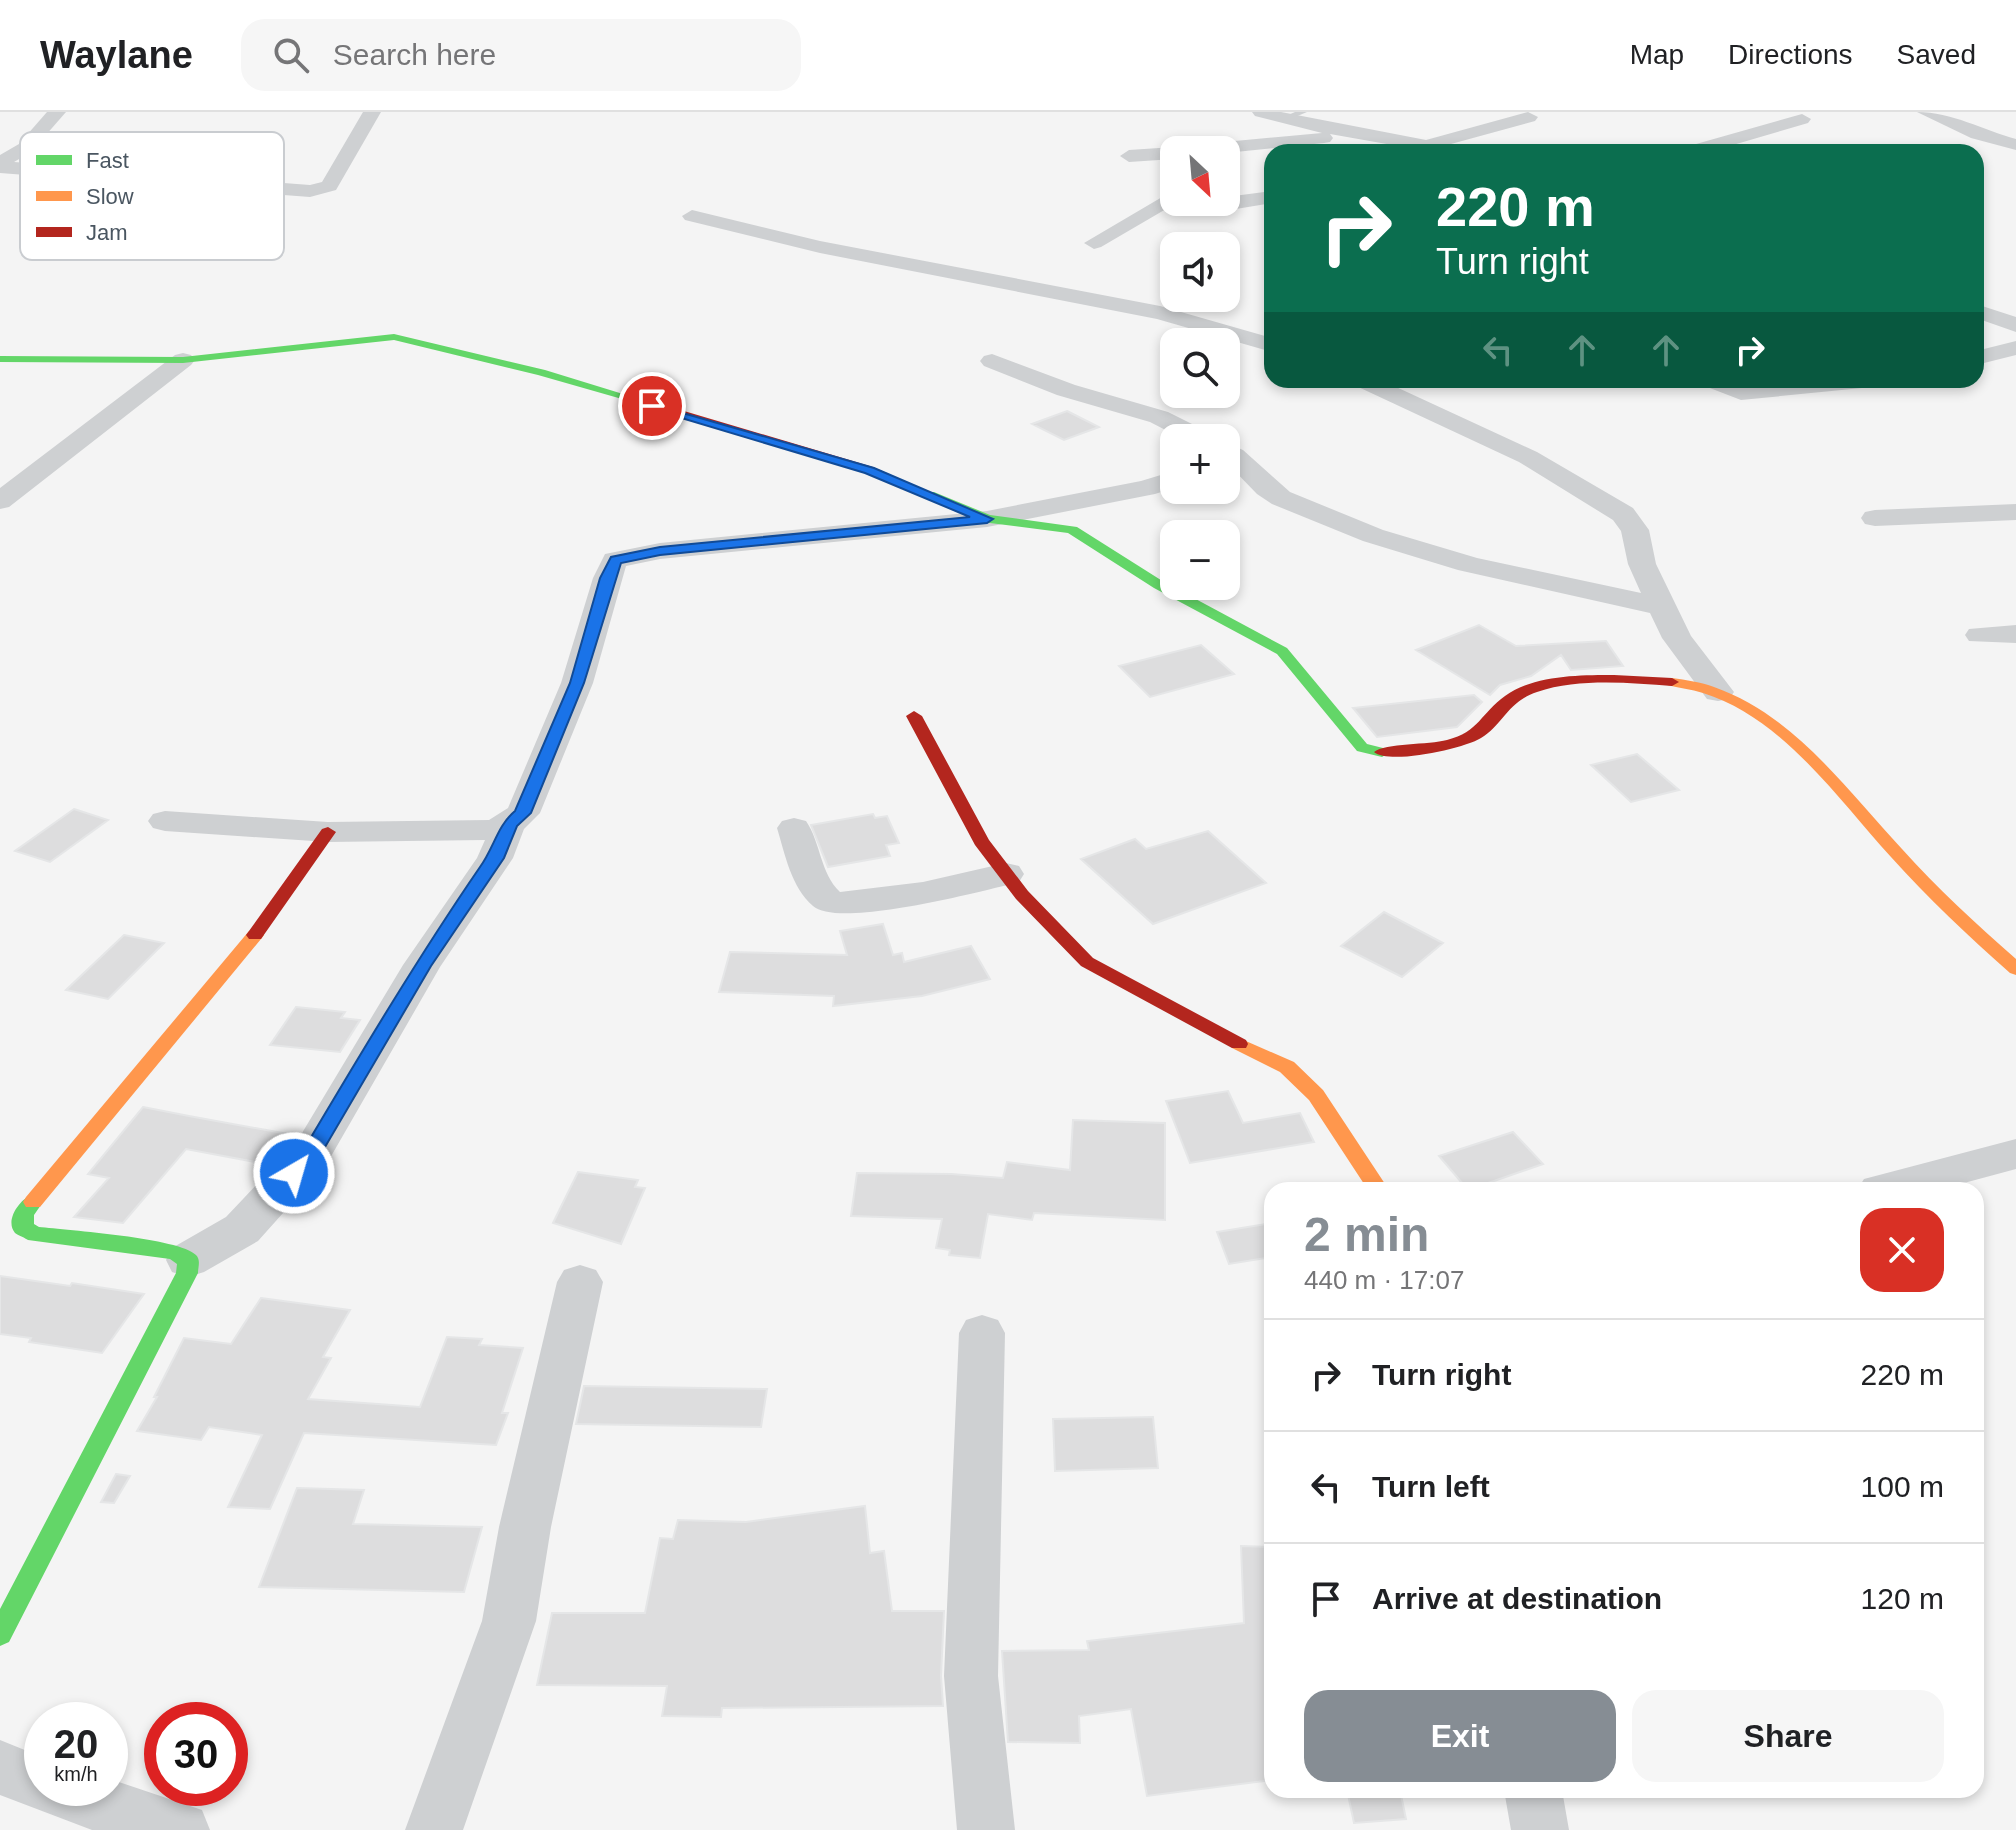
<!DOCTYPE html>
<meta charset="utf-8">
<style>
:root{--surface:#fff;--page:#f6f6f6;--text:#202124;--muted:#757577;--line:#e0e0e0;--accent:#868d94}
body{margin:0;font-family:Arial,sans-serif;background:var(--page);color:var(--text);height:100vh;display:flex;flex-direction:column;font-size:30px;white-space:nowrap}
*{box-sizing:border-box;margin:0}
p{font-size:26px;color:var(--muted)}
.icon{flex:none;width:44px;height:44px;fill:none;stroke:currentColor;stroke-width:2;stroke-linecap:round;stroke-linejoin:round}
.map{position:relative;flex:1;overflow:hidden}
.side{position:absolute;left:1264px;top:1070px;width:720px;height:616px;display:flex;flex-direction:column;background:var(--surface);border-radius:24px;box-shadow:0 4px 12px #0003}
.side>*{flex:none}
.top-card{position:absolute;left:1264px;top:32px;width:720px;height:244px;border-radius:24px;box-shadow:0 4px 12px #0003;background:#0b6e4f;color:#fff;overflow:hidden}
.needle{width:52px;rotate:154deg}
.fabs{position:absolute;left:1160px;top:24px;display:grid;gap:16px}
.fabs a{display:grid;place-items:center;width:80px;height:80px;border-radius:16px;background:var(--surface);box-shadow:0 4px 12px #0003;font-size:40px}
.speed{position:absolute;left:24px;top:1590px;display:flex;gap:16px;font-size:40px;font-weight:700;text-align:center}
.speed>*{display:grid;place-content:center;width:104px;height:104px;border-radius:50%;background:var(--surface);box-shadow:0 4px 12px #0003;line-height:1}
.speed small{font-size:20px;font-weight:400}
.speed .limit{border:12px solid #d22;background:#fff;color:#111}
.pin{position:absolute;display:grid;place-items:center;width:68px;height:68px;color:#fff;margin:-34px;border:4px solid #fff;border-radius:50%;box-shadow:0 2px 8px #0007}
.me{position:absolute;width:88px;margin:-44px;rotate:38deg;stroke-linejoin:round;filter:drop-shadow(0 0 6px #0008)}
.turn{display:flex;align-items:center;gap:28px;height:168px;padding:0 40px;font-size:36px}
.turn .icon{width:104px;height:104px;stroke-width:2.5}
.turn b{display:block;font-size:56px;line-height:68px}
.lanes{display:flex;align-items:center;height:76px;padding:0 40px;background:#0003;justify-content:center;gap:40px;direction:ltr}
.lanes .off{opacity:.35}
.round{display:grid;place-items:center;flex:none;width:84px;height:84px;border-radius:24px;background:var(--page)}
.headline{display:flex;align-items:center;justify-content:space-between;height:136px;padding:0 40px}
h1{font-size:48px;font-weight:800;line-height:60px;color:var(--accent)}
.cta{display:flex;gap:16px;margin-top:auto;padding:16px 40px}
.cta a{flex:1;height:92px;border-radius:24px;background:var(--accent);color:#fff;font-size:32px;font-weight:800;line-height:92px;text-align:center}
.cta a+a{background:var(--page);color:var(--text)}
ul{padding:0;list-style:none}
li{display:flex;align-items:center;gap:24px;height:112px;padding:0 40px;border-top:2px solid var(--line)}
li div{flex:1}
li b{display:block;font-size:30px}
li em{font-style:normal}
header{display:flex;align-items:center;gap:48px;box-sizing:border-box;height:112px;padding:0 40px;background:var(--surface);border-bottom:2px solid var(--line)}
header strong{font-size:38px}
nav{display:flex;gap:44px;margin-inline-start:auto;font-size:28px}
.search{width:560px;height:72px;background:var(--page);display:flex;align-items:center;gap:20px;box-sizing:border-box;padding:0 28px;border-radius:24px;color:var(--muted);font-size:30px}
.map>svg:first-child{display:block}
.building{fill:#ddddde;stroke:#e5e6e7;stroke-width:2}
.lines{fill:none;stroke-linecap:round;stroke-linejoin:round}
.lane{fill:#ced0d2;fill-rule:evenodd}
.street{fill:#ced0d2;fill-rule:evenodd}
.fast{fill:#63d668;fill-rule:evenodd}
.slow{fill:#ff974d;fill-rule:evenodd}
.jam{fill:#b3261e;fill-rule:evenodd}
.route{fill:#1a73e8;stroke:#114b97;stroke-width:2}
.key{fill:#fff;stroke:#c9ccd0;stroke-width:2}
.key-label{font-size:22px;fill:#4a5661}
</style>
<header>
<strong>Waylane</strong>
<div class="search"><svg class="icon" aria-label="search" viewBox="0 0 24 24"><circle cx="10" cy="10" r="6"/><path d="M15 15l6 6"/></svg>Search here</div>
<nav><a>Map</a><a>Directions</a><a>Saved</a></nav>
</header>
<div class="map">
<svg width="2016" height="1718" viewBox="0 0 2016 1718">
<rect width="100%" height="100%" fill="#f4f4f4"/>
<!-- building -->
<path class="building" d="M1067,299l32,16 -35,13 -32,-16z
M1479,513l37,21 90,-5 17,25 -52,4 -10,-15 -30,21 -31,9 -10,10 -74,-45z
M1201,533l33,29 -84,23 -31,-31z
M1474,583l8,7 -25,25 -80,10 -24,-29z
M1637,642l42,36 -48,12 -40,-37z
M74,697l34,11 -58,42 -35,-11z
M873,702l2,4 12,-2 12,27 -13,2 4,11 -62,11 -17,-42z
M1208,719l58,52 -113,41 -72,-65 54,-20 11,10z
M1384,800l59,31 -41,34 -61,-31z
M883,812l10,31 9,-2 2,9 67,-16 19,33 -68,17 -89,10 1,-10 -115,-4 11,-40 117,3 -7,-24z
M124,823l40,8 -56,56 -42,-9z
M296,895l49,5 -4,6 19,2 -20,32 -70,-7z
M1228,979l15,32 57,-10 14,29 -124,21 -24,-62z
M143,995l46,9 99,18 -22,30 -80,-15 -63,74 -49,-6 35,-39 -21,-4z
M1073,1008l92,3v97l-131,-7 -2,7 -44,-6 -8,44 -31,-3 1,-5 -14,-2 6,-29 -91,-3 6,-43 94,1 52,4 4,-16 63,8z
M1513,1020l30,32 -75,26 -29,-34z
M578,1060l60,8 -3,7 10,1 -24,56 -68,-21z
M1272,1111v34l-43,7 -12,-32z
M0,1164l70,10 2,-3 72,11 -42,59 -73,-11 2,-4 -31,-4z
M261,1186l89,12 -27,47 8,1 -23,41 112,8 27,-70 35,2 -3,6 44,3 -21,65h6l-12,32 -192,-12 -34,76 -42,-2 34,-72 -53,-8 -8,13 -64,-9 20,-34h-3l30,-59 47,6z
M584,1274l183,3 -6,38 -185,-3z
M1153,1305l5,51 -103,3 -2,-52z
M116,1362l14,2 -16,27 -13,-1z
M297,1376l67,2 -11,34 129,3 -18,65 -205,-5z
M865,1394l5,47 14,-2 8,60h52l-3,65 2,30 -221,2 -1,9 -59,-1 5,-30 -130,-1 15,-72h93l15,-75 13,1 5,-19 68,2z
M1241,1434l31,1v233l-125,16 -16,-87 -52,7 1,27 -72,-1 -6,-91 87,-1 -2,-9 157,-18z
M1347,1678h53l6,29 -52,4z"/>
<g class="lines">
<!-- lane -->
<path class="lane" d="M1295,0h12l-24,10 -4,-3z"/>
<!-- street -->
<path class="street" d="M47,0h19l-35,40 -17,10 296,23 12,-3 41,-70h18l-45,78 -26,7 -310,-24v-18l19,-11z
M1252,0h29l145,28 102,-28 10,5 -3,4 -84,23 20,4 2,4h-41l-102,-18 3,4 -3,4 -6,1 -98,10v-3h-32l9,-6 119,-11 -67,-17z
M1917,0c35,0 66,18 99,27v11l-45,-12z
M1802,2l9,5 -3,4 -99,29h-29l2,-4z
M1174,35l7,3h-7v9l-45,3 -9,-6 9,-6z
M1174,78v12h4l-77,45 -7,2 -10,-6z
M1272,79v12l-42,7 -17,-4 -3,-4h16v-5z
M692,98l128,31 340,65 112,32v14l-115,-33 -337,-66 -135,-33 -3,-4z
M1976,192l40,13v15l-40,-14z
M2016,229v14l-40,10v-14z
M183,241l8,2 4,5 -4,5 -182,142 -9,2v-21l175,-133z
M992,242l83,31 93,27 42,21 4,5h-33l-31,-16 -93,-27 -73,-29 -4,-5 4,-5z
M1350,268h31l156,72 96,56 16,22 7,34 35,72 43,56 -5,7 -11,2 -11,-2 -45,-61 -12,-25 -192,-43 -95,-29 -91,-37 -15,-10 -31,-32v-19l17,7 47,42 93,38 94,28 164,35 -13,-29 -7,-33 -8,-11 -94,-58 -165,-77z
M1698,268h33l13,5 55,-5h85l-4,5 -8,2 -131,13 -39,-15z
M1174,359v17l-19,6 -168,33 -327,32 -34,7 -33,117 -53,130 -16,16 -11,29 -73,109 -114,198 -68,76 -54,31 -16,5 -16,-5 -6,-12 6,-12 54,-31 70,-74 107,-178 74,-107 8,-18 -157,2 -163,-11 -12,-3 -5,-7 5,-7 12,-3 163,11 161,-2 19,-12 53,-125 32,-105 12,-24 55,-11 327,-32 154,-30z
M2016,392v16l-141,6 -10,-2 -4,-6 4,-6 10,-2z
M2016,513v18l-47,-2 -4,-6 4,-6z
M794,706l12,3c15,22 14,52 34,71l83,-10 83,-19 13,3 5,8 -5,8c-36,9 -181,47 -206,24 -22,-19 -28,-52 -36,-78l5,-7z
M2016,1027v30l-78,21h-81l7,-11z
M580,1153l16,5 7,12 -52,245 -15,94 -73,209h-58l77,-209 17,-94 58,-245 7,-12z
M982,1203l16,5 7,13 -7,343 17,154h-58l-13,-154 15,-343 7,-13z
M0,1628l42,17v31h68v-9l92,31 8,20h-118l-92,-35z
M1504,1678h58l7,40h-58z"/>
<!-- fast -->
<path class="fast" d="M394,222l151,36 104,32 -6,3 -105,-30 -144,-35 -211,23 -183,-1v-6l183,1z
M926,380h8l56,23 87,12 87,55 123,66 80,96 20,5 3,3 -8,5 -25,-6 -80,-97 -123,-66 -86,-55 -86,-11 -56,-24z
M33,1082l7,3 3,5 -9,13v9l5,3c28,3 141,11 157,28 5,5 2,12 2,18l-189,369 -9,4v-37l176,-336 1,-9 -7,-5 -142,-19c-1,-1 -12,-6 -13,-7 -11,-13 6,-35 18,-39z"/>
<!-- slow -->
<path class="slow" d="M1672,566c14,2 29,4 42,9 80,28 132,102 188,162 35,39 74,75 114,110v16l-6,-2c-42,-37 -82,-75 -119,-116 -54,-59 -108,-139 -188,-164 -12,-4 -24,-5 -36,-8v-6z
M255,817l6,2 3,4 -3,4 -221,268h-14l-3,-5 3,-5 223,-266z
M1239,926l55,24 29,28 66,100h-21l-59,-90 -29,-28 -48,-24 -2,-4 2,-4z"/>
<!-- jam -->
<path class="jam" d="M639,288h8l226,67 63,28 -10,3 -61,-25 -226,-69z
M1614,563l58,3 7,4 -7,4c-43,-3 -93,-8 -135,6 -30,10 -33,32 -56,46 -18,11 -92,27 -107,14 11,-9 55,-7 73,-12 32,-8 34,-27 58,-44 29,-21 75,-21 109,-21z
M914,599l8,5 67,124 39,51 65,67 153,82 2,4 -2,4h-14l-151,-82 -65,-67 -41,-54 -69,-129z
M328,715l8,5 -75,107h-12l-3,-4 3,-4 73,-102z"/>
</g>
<!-- route -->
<path class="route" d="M648,291l226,65 119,51 -6,4 -327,32 -39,8 -37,120 -53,130 -14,13 -13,32 -73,108 -113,193 -17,19h-14l-3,-5 20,-24c57,-96 113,-190 176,-282 14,-19 17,-41 35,-56l55,-128 30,-105 11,-21 49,-10 310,-30 -105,-44 -217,-65z"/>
<!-- legend -->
<rect x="20" y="20" width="264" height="128" rx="12" class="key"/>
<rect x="36" y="43" width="36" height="10" fill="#63d668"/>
<rect x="36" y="79" width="36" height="10" fill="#ff974d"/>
<rect x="36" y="115" width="36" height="10" fill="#b3261e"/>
<g class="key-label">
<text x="86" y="56">Fast</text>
<text x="86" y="92">Slow</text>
<text x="86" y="128">Jam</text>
</g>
</svg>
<div class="fabs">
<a><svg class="needle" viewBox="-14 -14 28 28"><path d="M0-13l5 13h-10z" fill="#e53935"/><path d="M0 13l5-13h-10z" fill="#757577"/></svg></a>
<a><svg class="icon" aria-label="sound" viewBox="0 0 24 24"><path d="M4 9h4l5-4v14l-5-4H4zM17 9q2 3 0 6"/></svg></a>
<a><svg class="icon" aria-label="search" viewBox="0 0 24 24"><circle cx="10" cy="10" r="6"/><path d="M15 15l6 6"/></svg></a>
<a>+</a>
<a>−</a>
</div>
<div class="speed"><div>20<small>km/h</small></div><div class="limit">30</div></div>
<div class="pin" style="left:652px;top:294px;background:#d93025"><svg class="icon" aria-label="arrive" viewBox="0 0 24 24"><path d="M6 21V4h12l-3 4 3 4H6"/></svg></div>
<svg class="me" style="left:294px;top:1061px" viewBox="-20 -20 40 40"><circle r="17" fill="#1a73e8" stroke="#fff" stroke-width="3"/><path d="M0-11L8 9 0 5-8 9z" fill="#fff"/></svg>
<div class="top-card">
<div class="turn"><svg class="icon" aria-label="right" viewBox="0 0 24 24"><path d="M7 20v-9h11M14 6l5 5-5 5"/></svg><div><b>220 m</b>Turn right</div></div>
<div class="lanes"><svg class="icon off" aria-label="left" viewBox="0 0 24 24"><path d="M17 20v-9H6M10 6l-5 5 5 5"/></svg><svg class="icon off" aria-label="ahead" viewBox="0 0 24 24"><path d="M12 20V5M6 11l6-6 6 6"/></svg><svg class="icon off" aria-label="ahead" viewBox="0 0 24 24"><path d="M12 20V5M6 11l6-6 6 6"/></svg><svg class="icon" aria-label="right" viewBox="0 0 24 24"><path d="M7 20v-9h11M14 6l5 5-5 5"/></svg></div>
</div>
<section class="side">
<div class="headline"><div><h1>2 min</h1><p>440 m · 17:07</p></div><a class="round" style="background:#d93025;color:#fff"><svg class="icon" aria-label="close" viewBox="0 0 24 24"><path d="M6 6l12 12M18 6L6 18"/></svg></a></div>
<ul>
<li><svg class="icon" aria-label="right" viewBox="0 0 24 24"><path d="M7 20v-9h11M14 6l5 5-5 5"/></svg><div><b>Turn right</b></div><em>220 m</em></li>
<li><svg class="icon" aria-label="left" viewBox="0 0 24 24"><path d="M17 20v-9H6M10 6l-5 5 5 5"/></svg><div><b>Turn left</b></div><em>100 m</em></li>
<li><svg class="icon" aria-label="arrive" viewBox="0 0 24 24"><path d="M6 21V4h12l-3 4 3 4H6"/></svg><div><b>Arrive at destination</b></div><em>120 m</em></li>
</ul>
<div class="cta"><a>Exit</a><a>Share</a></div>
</section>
</div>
